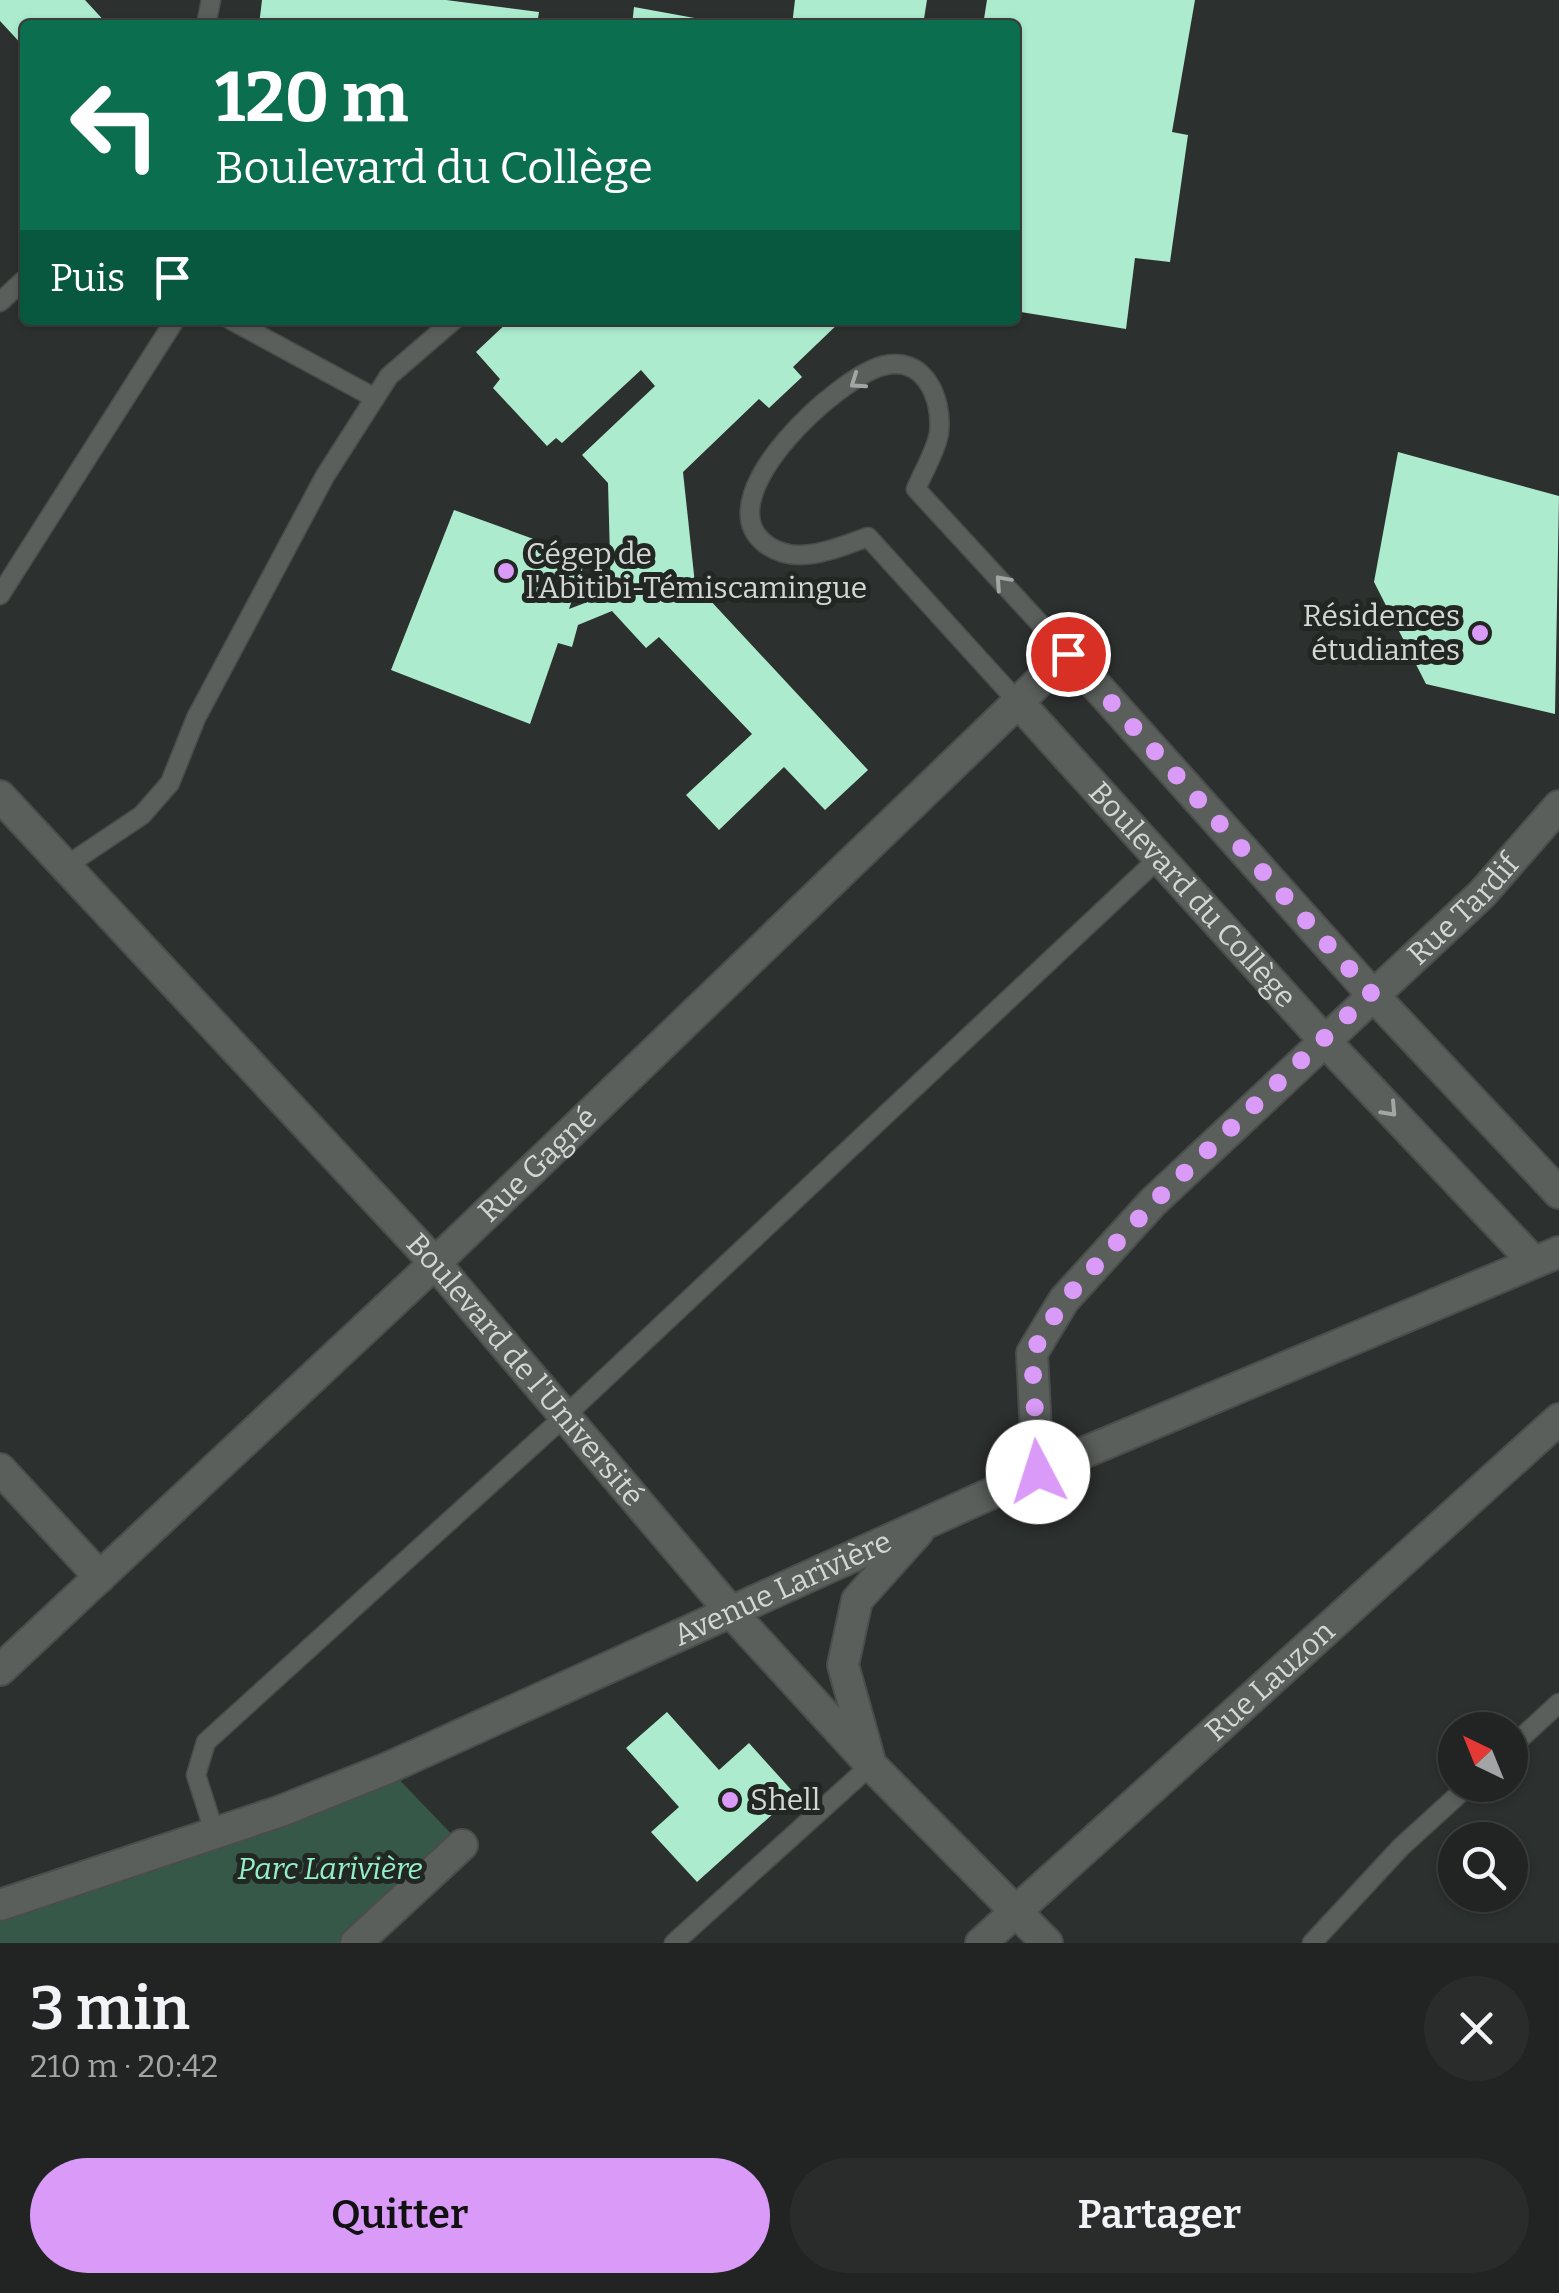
<!DOCTYPE html>
<html lang="fr">
<meta charset="utf-8">
<style>
:root{--surface:#212422;--page:#292c2a;--text:#f1f3f6;--muted:#a2a4a5;--line:#3e4140;--accent:#da9af7}
body{margin:0;font-family:Bitter,serif;background:var(--page);color:var(--text);height:100vh;display:flex;flex-direction:column;font-size:38px;white-space:nowrap}
*{box-sizing:border-box;margin:0}
p{font-size:32px;color:var(--muted)}
.icon{flex:none;width:55px;height:55px;fill:none;stroke:currentColor;stroke-width:2;stroke-linecap:round;stroke-linejoin:round}
.map{position:relative;height:1943px;overflow:hidden}
.panel{display:flex;flex-direction:column;background:var(--surface);flex:1}
.panel>*{flex:none}
.hud{position:absolute;left:20px;top:20px;width:1000px;height:305px;border-radius:10px;box-shadow:0 2px 8px #0004,0 0 0 2px var(--line);background:#0b6e4f;color:#fff;overflow:hidden}
.needle{width:65px;rotate:317deg}
.tools{position:absolute;left:1438px;top:1712px;display:grid;gap:20px}
.tools a{display:grid;place-items:center;width:90px;height:90px;border-radius:50%;background:var(--surface);box-shadow:0 2px 8px #0004,0 0 0 2px var(--line);font-size:50px}
.pin{position:absolute;display:grid;place-items:center;width:85px;height:85px;color:#fff;margin:-42px;border:5px solid #fff;border-radius:50%;box-shadow:0 2px 10px #0007}
.me{position:absolute;width:110px;margin:-55px;rotate:355deg;stroke-linejoin:round;filter:drop-shadow(0 0 8px #0008)}
.turn{display:flex;align-items:center;gap:35px;height:210px;padding:0 30px;font-size:45px}
.turn .icon{width:130px;height:130px;stroke-width:2.5}
.turn b{display:block;font-size:70px;line-height:85px}
.then{display:flex;align-items:center;height:95px;padding:0 30px;background:#0003;gap:20px;font-size:38px}
.round{display:grid;place-items:center;flex:none;width:105px;height:105px;border-radius:52px;background:var(--page)}
.headline{display:flex;align-items:center;justify-content:space-between;height:170px;padding:0 30px}
h1{font-size:60px;font-weight:600;line-height:75px}
.button{display:flex;gap:20px;margin-top:auto;padding:20px 30px}
.button a{flex:1;height:115px;border-radius:60px;background:var(--accent);color:#111;font-size:40px;font-weight:600;line-height:115px;text-align:center}
.button a+a{background:var(--page);color:var(--text)}
.map>svg:first-child{display:block}
.green{fill:#365849}
.building{fill:#acebce}
.lines{fill:none;stroke-linecap:round;stroke-linejoin:round}
.lane-casing{stroke:#4a4d4b;stroke-width:21}
.street-casing{stroke:#4a4d4b;stroke-width:34}
.secondary-casing{stroke:#4a4d4b;stroke-width:34}
.lane{stroke:#5a5f5c;stroke-width:18}
.street{stroke:#5a5f5c;stroke-width:30}
.secondary{stroke:#5a5f5c;stroke-width:30}
.oneway{stroke:#a3a6a5}
.route{stroke:#da9af7;stroke-width:18;stroke-dasharray:0 32.4}
.poi-dot{fill:#da9af7;stroke:#222724;stroke-width:4}
.labels{text-anchor:middle;dominant-baseline:central;stroke-width:10;stroke-linejoin:round;paint-order:stroke}
.poi-label{font-size:30px;fill:#d4d6d5;stroke:#222724;text-anchor:start}
.street-label{font-size:30px;fill:#d4d6d5;stroke:#222724}
.park-label{font-size:30px;font-style:italic;fill:#93efc7;stroke:#222724}
</style>
<div class="map">
<svg width="1559" height="1943" viewBox="0 0 1559 1943">
<rect width="100%" height="100%" fill="#2c302e"/>
<!-- green -->
<path class="green" d="M388,1768l74,77 -106,98h-356v-38z"/>
<!-- building -->
<path class="building" d="M0,0h85l23,25h-83v23l-25,-27z
M262,0h184l93,12 -2,13h-278z
M795,0h132l-4,25h-131z
M987,0h208l-23,132 16,3 -18,127 -35,-4 -9,71 -111,-18v-286h-32z
M634,7l88,16 -1,2h-89z
M510,320h332l-49,47 9,10 -33,31 -10,-9 -76,73 12,112 173,186 -43,40 -41,-43 -65,63 -33,-35 66,-61 -93,-97 -13,11 -34,-37 -34,14 -6,22 -14,-4 -28,81 -139,-54 63,-160 132,48 -17,51 42,-16 -3,-110 -26,-28 73,-69 -14,-16 -79,73 -6,-5 -9,8 -54,-58 7,-9 -24,-27z
M1398,452l161,44 -4,218 -129,-30 -52,-102z
M667,1712l52,58 30,-27 46,51 -98,88 -46,-50 28,-25 -53,-59z"/>
<g class="lines">
<defs>
<path id="lane" d="M206,25l5,-25
M0,302l25,-23
M231,320l144,78
M0,595l175,-275
M1018,702l-150,-165c-34,12 -77,32 -107,3 -49,-48 77,-162 121,-174 41,-12 61,31 57,67 -3,18 -16,39 -23,56l152,165
M66,866l76,-51 28,-32 26,-65 129,-242 64,-100 65,-56
M1510,1748l49,-45
M215,1834l-19,-59 10,-33 359,-326 594,-558
M674,1943l197,-178
M1312,1943l89,-96 68,-62"/>
<g id="street">
<path id="s1" d="M1018,702l305,337 209,221"/>
<path d="M0,1469l100,108"/>
<path id="s2" d="M1038,1472l-6,-119 32,-53 89,-98 329,-308 77,-88"/>
<path id="s3" d="M0,1670l435,-407 633,-609 303,339 188,200"/>
<path d="M356,1943l106,-98"/>
<path id="s4" d="M981,1943l578,-524"/>
</g>
<g id="secondary">
<path id="s5" d="M0,796l435,467 296,349 140,153 176,178"/>
<path d="M869,1758l-26,-93 14,-65 61,-68"/>
<path id="s6" d="M0,1905l281,-94 107,-43 650,-296 521,-220"/>
</g>
</defs>
<!-- lane casing -->
<use href="#lane" class="lane-casing"/>
<!-- street casing -->
<use href="#street" class="street-casing"/>
<!-- secondary casing -->
<use href="#secondary" class="secondary-casing"/>
<!-- lane -->
<use href="#lane" class="lane"/>
<!-- street -->
<use href="#street" class="street"/>
<!-- secondary -->
<use href="#secondary" class="secondary"/>
</g>
<!-- one-way arrows -->
<defs><path id="oneway-chevron" d="M-2-3.5L2.5 0L-2 3.5" fill="none" stroke-width="1.6" stroke-linecap="round" stroke-linejoin="round" transform="scale(2.5)"/></defs>
<g class="oneway">
<use href="#oneway-chevron" transform="translate(857 382) rotate(145)"/>
<use href="#oneway-chevron" transform="translate(1002 582) rotate(-132)"/>
<use href="#oneway-chevron" transform="translate(1390 1110) rotate(47)"/>
</g>
<g class="lines">
<!-- route -->
<path class="route" d="M1038,1472l-6,-119 32,-53 90,-98 217,-209 -303,-339"/>
</g>
<!-- markers -->
<g class="poi-dot">
<circle cx="506" cy="571" r="10"/>
<circle cx="1480" cy="633" r="10"/>
<circle cx="730" cy="1800" r="10"/>
</g>
<g class="labels">
<!-- poi labels -->
<g class="poi-label">
<text x="526" y="554">Cégep de<tspan x="526" dy="34">l'Abitibi-Témiscamingue</tspan></text>
<text x="1460" y="616" text-anchor="end">Résidences<tspan x="1460" dy="34">étudiantes</tspan></text>
<text x="750" y="1800">Shell</text>
</g>
<!-- street labels -->
<g class="street-label">
<text stroke="none"><textPath href="#s1" startOffset="260">Boulevard du Collège</textPath></text>
<text stroke="none"><textPath href="#s2" startOffset="740">Rue Tardif</textPath></text>
<text stroke="none"><textPath href="#s3" startOffset="738">Rue Gagné</textPath></text>
<text stroke="none"><textPath href="#s5" startOffset="778">Boulevard de l'Université</textPath></text>
<text stroke="none"><textPath href="#s6" startOffset="845">Avenue Larivière</textPath></text>
<text stroke="none"><textPath href="#s4" startOffset="390">Rue Lauzon</textPath></text>
</g>
<!-- park labels -->
<g class="park-label">
<text x="330" y="1869">Parc Larivière</text>
</g>
</g>
</svg>
<div class="tools">
<a><svg class="needle" viewBox="-14 -14 28 28"><path d="M0-13l5 13h-10z" fill="#e53935"/><path d="M0 13l5-13h-10z" fill="#a2a4a5"/></svg></a>
<a><svg class="icon" aria-label="search" viewBox="0 0 24 24"><circle cx="10" cy="10" r="6"/><path d="M15 15l6 6"/></svg></a>
</div>
<div class="pin" style="left:1068px;top:654px;background:#d93025"><svg class="icon" aria-label="arrive" viewBox="0 0 24 24"><path d="M6 21V4h12l-3 4 3 4H6"/></svg></div>
<svg class="me" style="left:1038px;top:1472px" viewBox="-20 -20 40 40"><circle r="19" fill="#fff"/><path d="M0-13L10 11 0 6-10 11z" fill="#da9af7"/></svg>
<div class="hud">
<div class="turn"><svg class="icon" aria-label="left" viewBox="0 0 24 24"><path d="M17 20v-9H6M10 6l-5 5 5 5"/></svg><div><b>120 m</b>Boulevard du Collège</div></div>
<div class="then">Puis<svg class="icon" aria-label="arrive" viewBox="0 0 24 24"><path d="M6 21V4h12l-3 4 3 4H6"/></svg></div>
</div>
</div>
<section class="panel">
<div class="headline"><div><h1>3 min</h1><p>210 m · 20:42</p></div><a class="round"><svg class="icon" aria-label="close" viewBox="0 0 24 24"><path d="M6 6l12 12M18 6L6 18"/></svg></a></div>
<div class="button"><a>Quitter</a><a>Partager</a></div>
</section>
